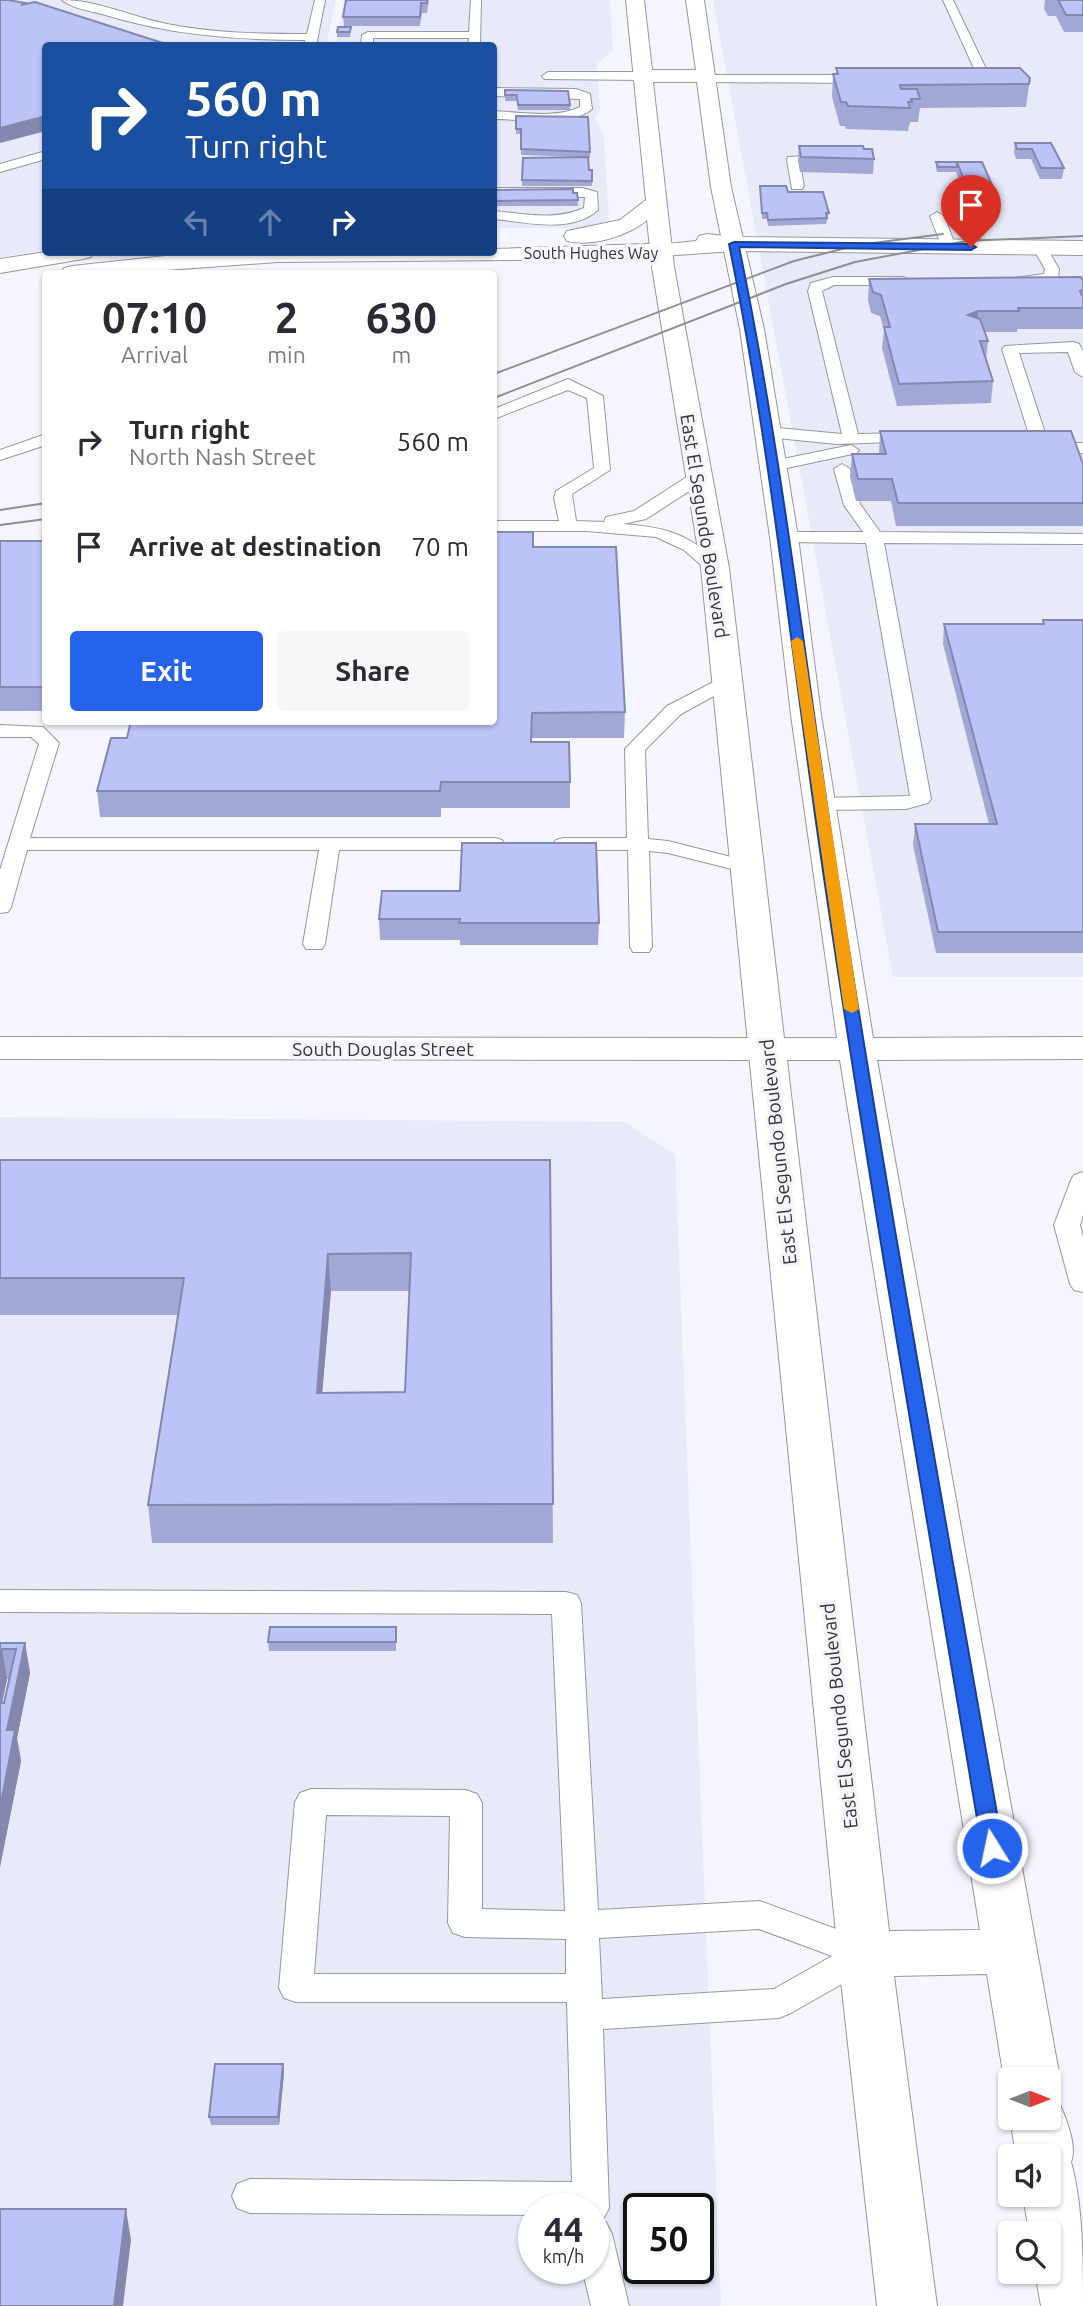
<!DOCTYPE html>
<style>
:root{--surface:#fff;--page:#f7f7f7;--text:#2b2b33;--muted:#7c7c81;--accent:#2563eb}
body{margin:0;font-family:Ubuntu,sans-serif;background:var(--page);color:var(--text);height:100vh;display:flex;flex-direction:column;font-size:26px;white-space:nowrap}
*{box-sizing:border-box;margin:0}
p{font-size:23px;color:var(--muted)}
.icon{flex:none;width:38px;height:38px;fill:none;stroke:currentColor;stroke-width:2;stroke-linecap:round;stroke-linejoin:round}
.map{position:relative;flex:1;overflow:hidden}
.details{position:absolute;left:42px;top:270px;width:455px;height:455px;display:flex;flex-direction:column;background:var(--surface);border-radius:7px;box-shadow:0 2px 5px #0004}
.details>*{flex:none}
.hud{position:absolute;left:42px;top:42px;width:455px;height:214px;border-radius:7px;box-shadow:0 2px 5px #0004;background:#1a4fa0;color:#fff;overflow:hidden}
.needle{width:46px;rotate:90deg}
.tools{position:absolute;left:998px;top:2067px;display:grid;gap:14px}
.tools a{display:grid;place-items:center;width:63px;height:63px;border-radius:7px;background:var(--surface);box-shadow:0 2px 5px #0004;font-size:35px}
.speed{position:absolute;left:518px;top:2193px;display:flex;gap:14px;font-size:35px;font-weight:700;text-align:center}
.speed>*{display:grid;place-content:center;width:91px;height:91px;border-radius:50%;background:var(--surface);box-shadow:0 2px 5px #0004;line-height:1}
.speed small{font-size:18px;font-weight:400}
.speed .limit{border:4px solid #111;border-radius:10px;background:#fff;color:#111}
.pin{position:absolute;display:grid;place-items:center;width:60px;height:60px;color:#fff;margin:-72px -30px;border-radius:50% 50% 50% 0;rotate:-45deg;box-shadow:0 0 7px #0007}
.pin .icon{rotate:45deg}
.me{position:absolute;width:77px;margin:-38px;rotate:350deg;stroke-linejoin:round;filter:drop-shadow(0 0 5px #0008)}
.turn{display:flex;align-items:center;gap:24px;height:147px;padding:0 28px;font-size:32px}
.turn .icon{width:91px;height:91px;stroke-width:2.5}
.turn b{display:block;font-size:49px;line-height:60px}
.lanes{display:flex;align-items:center;height:66px;padding:0 28px;background:#0003;justify-content:center;gap:35px;direction:ltr}
.lanes .off{opacity:.35}
.eta{display:flex;justify-content:space-evenly;align-items:center;height:119px;text-align:center}
.eta b{font-size:42px;font-weight:700;line-height:49px}
.primary-button{display:flex;gap:14px;margin-top:auto;padding:14px 28px}
.primary-button a{flex:1;height:80px;border-radius:7px;background:var(--accent);color:#fff;font-size:28px;font-weight:700;line-height:80px;text-align:center}
.primary-button a+a{background:var(--page);color:var(--text)}
ul{padding:0;list-style:none}
li{display:flex;align-items:center;gap:21px;height:105px;padding:0 28px}
li div{flex:1}
li b{display:block;font-size:26px}
li em{font-style:normal}
.map>svg:first-child{display:block}
.built{fill:#e8eaf9;fill-rule:evenodd}
.lines{fill:none;stroke-linecap:round;stroke-linejoin:round}
.service-casing{stroke:#96979e;stroke-width:2}
.tertiary-casing{stroke:#96979e;stroke-width:2}
.secondary-casing{stroke:#96979e;stroke-width:2}
.service{fill:#fff;fill-rule:evenodd}
.tertiary{fill:#fff;fill-rule:evenodd}
.secondary{fill:#fff;fill-rule:evenodd}
.tram{stroke:#8e8f94;stroke-width:2}
.wall{fill:#a2a8d6;fill-rule:evenodd}
.shaded-wall{fill:#8488ae}
.building{fill:#bcc3f9;stroke:#8488ae;stroke-width:2;fill-rule:evenodd}
.route{fill:#2563eb;stroke:#184099;stroke-width:2}
.slow{fill:#f59e0b}
.labels{text-anchor:middle;dominant-baseline:central;stroke-width:7;stroke-linejoin:round;paint-order:stroke}
.far-street-label{font-size:16px;fill:#353538;stroke:#f5f6fd}
.street-label{font-size:19px;fill:#353538;stroke:#f5f6fd}
</style>
<div class="map">
<svg width="1083" height="2306" viewBox="0 0 1083 2306">
<rect width="100%" height="100%" fill="#f5f6fd"/>
<!-- built -->
<path class="built" d="M0,0h336l-10,45 -280,1 -1,204 -45,7z
M344,0h266l3,51 -16,13 3,47 -5,7 9,19 5,83 -10,5 -21,3h-75l-9,-2v-180h-159z
M713,0h370v977h-190z
M0,1117l624,5 51,32 46,1152h-721zM534,2208h59v60h-59zM639,2208h59v60h-59z"/>
<g class="lines">
<defs>
<path id="service" d="M62,0c35,0 70,17 105,24 46,9 93,10 140,10l8,-34h10l-9,46h-12l1,-6c-69,0 -136,-5 -203,-26 -13,-3 -30,-6 -40,-14z
M471,0h10l-1,46h-12l1,-8h-96v8h-12l1,-11 6,-3h101z
M943,0h10l38,79 -2,3 -25,1 -6,-4 6,-4h13z
M548,72h94l6,4 -6,4 -98,-1 -2,-3z
M708,75h156l6,4 -6,4 -160,-1 -2,-3z
M494,88l82,1 14,5 2,15c-20,18 -72,10 -98,10v-8c26,1 62,8 86,-4v-8l-86,-3z
M46,151v8l-46,13v-8z
M831,155l6,4 -1,3 -36,2 4,22 -2,3h-10l-5,-29 1,-3z
M494,188h88l15,4 1,18c-26,24 -73,12 -104,9v-8c31,3 60,10 90,-3l1,-11 -91,-1z
M937,212l7,4 12,31 -2,3 -5,1 -7,-4 -12,-31z
M1040,244l5,1 14,24 -1,9 -7,4 -36,2v-6l29,-4 1,-5 -12,-21z
M833,277h71l7,4 -7,4h-70l-12,6 36,143 55,-1 8,5 -2,3 -82,3 -70,-7 -8,-5 8,-5 75,7 -34,-143 3,-8z
M1074,342l5,2 4,7v26l-8,-5 -7,-20 -49,1 27,83 -8,5 -35,-2 -2,-3 2,-3 25,-2 -26,-82 3,-3z
M568,379l35,17 7,74 -38,24 4,27 28,1 2,-5 28,-6 59,-38h12l2,4 -2,4 -59,38 -23,5c46,4 63,9 98,40l3,4 -3,4h-12l-25,-22 -28,-13 -69,-6h-93v-10h65l-5,-23 2,-7 38,-23 -7,-70 -19,-8 -74,29v-10z
M46,434v11l-46,15v-10z
M1045,443h38v10l-44,-2 -2,-3 2,-3z
M851,445l8,5 -2,3 -84,18 -8,-5 8,-5z
M842,464l8,5 10,35 20,28 203,2v10l-199,-1 47,256 -3,4 -22,6 -86,1 -7,-2 -3,-4 3,-4 7,-2 90,-2 -44,-253 -82,-1 -9,-5 9,-5h79l-19,-27 -10,-36z
M727,675l9,6 -2,4 -53,29 -36,36 3,89 20,2 87,22 4,4 -4,4 -7,2 -80,-20 -19,-2 3,96 -3,5h-16l-3,-5 -2,-97h-65l-7,-2 -3,-4 3,-4 7,-2h64l-2,-89 42,-43z
M0,725l43,2 16,16 -29,95h465l7,2 3,4 -3,4 -7,2h-156l-14,94 -3,5h-16l-3,-5 16,-94h-292l-16,57 -3,5 -8,1v-43l39,-126 -8,-7h-31z
M1083,1172v43l-3,10 3,12v55l-9,-2 -4,-6 -16,-59 17,-45 3,-5z
M0,1590l566,2 11,3 4,8 17,307 162,-9 117,43 5,10 -5,10 -86,49 -12,5 -176,11 6,179 -7,13 4,1 6,12 17,72h-38l-9,-38h11v-60h-59v7l-284,-2 -13,-5 -5,-12 5,-12 13,-5 322,3 -5,-180h-271l-12,-4 -5,-10 16,-186 5,-9 11,-4 155,1 11,4 5,9v106l83,2 -13,-297 -552,-2zM326,1815l124,1 -2,107 5,10 12,4 101,2v35h-252zM759,1929l73,27 -58,33 -172,10 -3,-61z"/>
<path id="tertiary" d="M707,234l27,3 349,4v14l-349,-4 -114,8 -342,3 -153,11h-64l3,-5 8,-2 131,-14h291v-3l183,-6 19,-2 3,-5z
M46,252h48l-3,5 -8,2 -83,14v-14z
M0,1037l766,1 13,3 5,8 -5,8 -13,3 -766,-1z"/>
<path id="secondary" d="M626,0h18l8,70h44l-10,-70h18l27,187 33,142 34,208 23,178 52,323 210,-1v22l-206,1 183,1019 -11,18 9,3c7,16 20,46 13,62 12,43 12,97 12,144h-42l-6,-34h13v-39h-19l-6,-39h25v-38h-32l-6,-38h38v-39h-38v12l-6,-12 -17,-105 -93,2 43,330h-60l-39,-352 -137,-1386 -49,-301 -5,-47c-19,16 -55,27 -80,21l-3,-5 3,-5 53,-11 26,-20zM653,82h44l14,105 29,142 30,208 21,178 46,323h-53l-55,-470 -55,-301zM787,1060h53l140,870 -91,1z"/>
</defs>
<!-- service casing -->
<use href="#service" class="service-casing"/>
<!-- tertiary casing -->
<use href="#tertiary" class="tertiary-casing"/>
<!-- secondary casing -->
<use href="#secondary" class="secondary-casing"/>
<!-- service -->
<use href="#service" class="service"/>
<!-- tertiary -->
<use href="#tertiary" class="tertiary"/>
<!-- secondary -->
<use href="#secondary" class="secondary"/>
<!-- tram -->
<path class="tram" d="M494,374l300,-113 64,-16 85,-11
M494,398l292,-114 69,-22 112,-21 116,-5
M0,510l46,-7
M0,525l46,-6"/>
</g>
<!-- wall -->
<path class="wall" d="M429,0l-2,13h-5l-2,13h-76l-1,-9z
M1045,0h38v32h-19l-8,-16h-8l-4,-7z
M351,27l-1,10h-13v-5z
M836,68l194,10 -4,29 -106,1 -2,14h-8v3h-1l-1,6 -62,-2 -1,-3h-5l-8,-29 1,-23h3z
M505,90l65,15v5h-52l-1,-9h-12z
M516,116l74,36v6h-2l1,12h3v16h-70l1,-28 61,-1 -63,-2v-21h-5z
M1015,143h36l13,25 -2,11h-22l-9,-20h-15l-2,-6z
M799,146l65,3 10,10 -1,15 -73,-2 -2,-11z
M936,162h46l11,25 -1,11h-26l-10,-26h-19l-1,-4z
M760,186l28,6 41,21 -3,11 -58,2 -1,-7h-5z
M494,190l83,3 1,13h-84z
M980,204l10,6v5h-8l-3,-5z
M869,279l214,2v48h-66v3h-32l3,9 -2,18 7,22 -2,22 -94,3 -15,-58 2,-18 -4,-14 -9,-3 -3,-13z
M880,431l203,33v62h-187l-5,-25h-35l-6,-24 2,-23h27z
M0,541h46v170h-46z
M533,547l92,165 -1,26h-92v4l38,40v26h-129v9h-341l-3,-26 30,-53z
M1043,620h40v333h-147l-23,-108 2,-21h74l-46,-180 1,-20h98z
M460,891l139,32 -1,22h-138v-5h-80l-1,-21z
M0,1160h550l3,383h-401l-4,-38 30,-190h-178zM331,1291h79l-5,101 -83,1z
M396,1627v24h-127l-1,-9z
M0,1643h25l5,30 -13,65 4,23 -21,106zM7,1679h3l-6,24h-2z
M284,2073l-5,52h-68l-2,-8z"/>
<!-- shaded-wall -->
<path class="shaded-wall" d="M46,116v15l-46,12v-15z
M978,311l-2,21 -8,-17z
M328,1254l3,37 -12,139 -2,-37z
M25,1643l5,30 -13,65 4,23 -21,106v-59l7,-78z
M2,1649l5,30 -7,34v-54z
M283,2064l1,9 -5,52 -1,-8z
M126,2209l5,31 -8,66h-9z"/>
<!-- building -->
<path class="building" d="M0,0h9h-1l17,3 -4,2 14,-3 137,44h-126v70l-46,12z
M346,0h81v3h-6l-1,14h-77z
M1058,0h25v15h-17z
M338,27h13l-1,5h-13z
M836,68h184l10,10 -1,6 -129,1 1,4h16l3,10h-9l1,3h-4l2,6 -62,-2 -2,-4h-5l-8,-28h5z
M505,90l63,1 2,14h-52l-1,-10h-12z
M516,116l72,1 2,35 -69,-3v-20h-5z
M1015,143h36l13,25h-23l-9,-19h-15z
M799,146h64l1,3h8l2,10 -73,-2z
M588,157l1,13h3v11l-70,-1 1,-22z
M936,162h21v5h-19z
M957,162h25l11,25h-26z
M760,186h26l2,6h35l6,21h-3l1,5 -59,2 -1,-7h-5z
M573,189v4h4l1,7 -84,1v-11z
M980,204h8l2,6h-8z
M1081,277l2,4v9l-3,1 3,6v11h-65l1,3h-41l-10,4 12,4 8,22h-8l13,40 -94,3 -15,-57h6l-9,-32 -8,-3 -4,-13z
M880,431h191l12,33v39h-185l-6,-24h-34l-6,-25h34z
M494,532h39v15h83l9,165 -93,1 -1,29h38l1,40h-129l-1,9h-343l14,-53h16l4,-17h363z
M0,541h46v146h-46z
M1043,620h40v312h-145l-23,-108h82l-53,-200h100z
M462,843h134l3,80h-140l1,-4h-81l3,-28h78z
M0,1160h550l3,344 -405,1 36,-227h-184zM411,1253l-6,139 -88,1 11,-139z
M270,1627h126v15h-128z
M0,1643h25l-18,87h8l-15,78v-105h4l12,-54h-14l-2,10z
M215,2064h68l-5,53h-69z
M0,2209h126l-12,97h-114z"/>
<!-- route -->
<path class="route" d="M734,242l237,2 5,3 -5,3 -232,-3c45,216 68,435 102,652 49,317 107,633 162,949l-3,6 -8,2 -7,-2 -3,-6c-53,-317 -108,-633 -155,-950 -33,-218 -54,-438 -98,-654z"/>
<!-- slow -->
<path class="slow" d="M797,637l6,4 56,368 -7,4 -8,-4 -53,-368z"/>
<g class="labels">
<!-- far-street labels -->
<g class="far-street-label">
<text x="591" y="253">South Hughes Way</text>
</g>
<!-- street labels -->
<g class="street-label">
<text transform="translate(705 526) rotate(81)">East El Segundo Boulevard</text>
<text x="383" y="1049">South Douglas Street</text>
<text transform="translate(778 1152) rotate(-96)">East El Segundo Boulevard</text>
<text transform="translate(839 1716) rotate(-96)">East El Segundo Boulevard</text>
</g>
</g>
</svg>
<div class="tools">
<a><svg class="needle" viewBox="-14 -14 28 28"><path d="M0-13l5 13h-10z" fill="#e53935"/><path d="M0 13l5-13h-10z" fill="#7c7c81"/></svg></a>
<a><svg class="icon" aria-label="sound" viewBox="0 0 24 24"><path d="M4 9h4l5-4v14l-5-4H4zM17 9q2 3 0 6"/></svg></a>
<a><svg class="icon" aria-label="search" viewBox="0 0 24 24"><circle cx="10" cy="10" r="6"/><path d="M15 15l6 6"/></svg></a>
</div>
<div class="speed"><div>44<small>km/h</small></div><div class="limit">50</div></div>
<div class="pin" style="left:971px;top:247px;background:#d93025"><svg class="icon" aria-label="arrive" viewBox="0 0 24 24"><path d="M6 21V4h12l-3 4 3 4H6"/></svg></div>
<svg class="me" style="left:992px;top:1848px" viewBox="-20 -20 40 40"><circle r="17" fill="#2563eb" stroke="#fff" stroke-width="3"/><path d="M0-11L8 9 0 5-8 9z" fill="#fff"/></svg>
<div class="hud">
<div class="turn"><svg class="icon" aria-label="right" viewBox="0 0 24 24"><path d="M7 20v-9h11M14 6l5 5-5 5"/></svg><div><b>560 m</b>Turn right</div></div>
<div class="lanes"><svg class="icon off" aria-label="left" viewBox="0 0 24 24"><path d="M17 20v-9H6M10 6l-5 5 5 5"/></svg><svg class="icon off" aria-label="ahead" viewBox="0 0 24 24"><path d="M12 20V5M6 11l6-6 6 6"/></svg><svg class="icon" aria-label="right" viewBox="0 0 24 24"><path d="M7 20v-9h11M14 6l5 5-5 5"/></svg></div>
</div>
<section class="details">
<div class="eta">
<div><b>07:10</b><p>Arrival</p></div>
<div><b>2</b><p>min</p></div>
<div><b>630</b><p>m</p></div>
</div>
<ul>
<li><svg class="icon" aria-label="right" viewBox="0 0 24 24"><path d="M7 20v-9h11M14 6l5 5-5 5"/></svg><div><b>Turn right</b><p>North Nash Street</p></div><em>560 m</em></li>
<li><svg class="icon" aria-label="arrive" viewBox="0 0 24 24"><path d="M6 21V4h12l-3 4 3 4H6"/></svg><div><b>Arrive at destination</b></div><em>70 m</em></li>
</ul>
<div class="primary-button"><a>Exit</a><a>Share</a></div>
</section>
</div>
